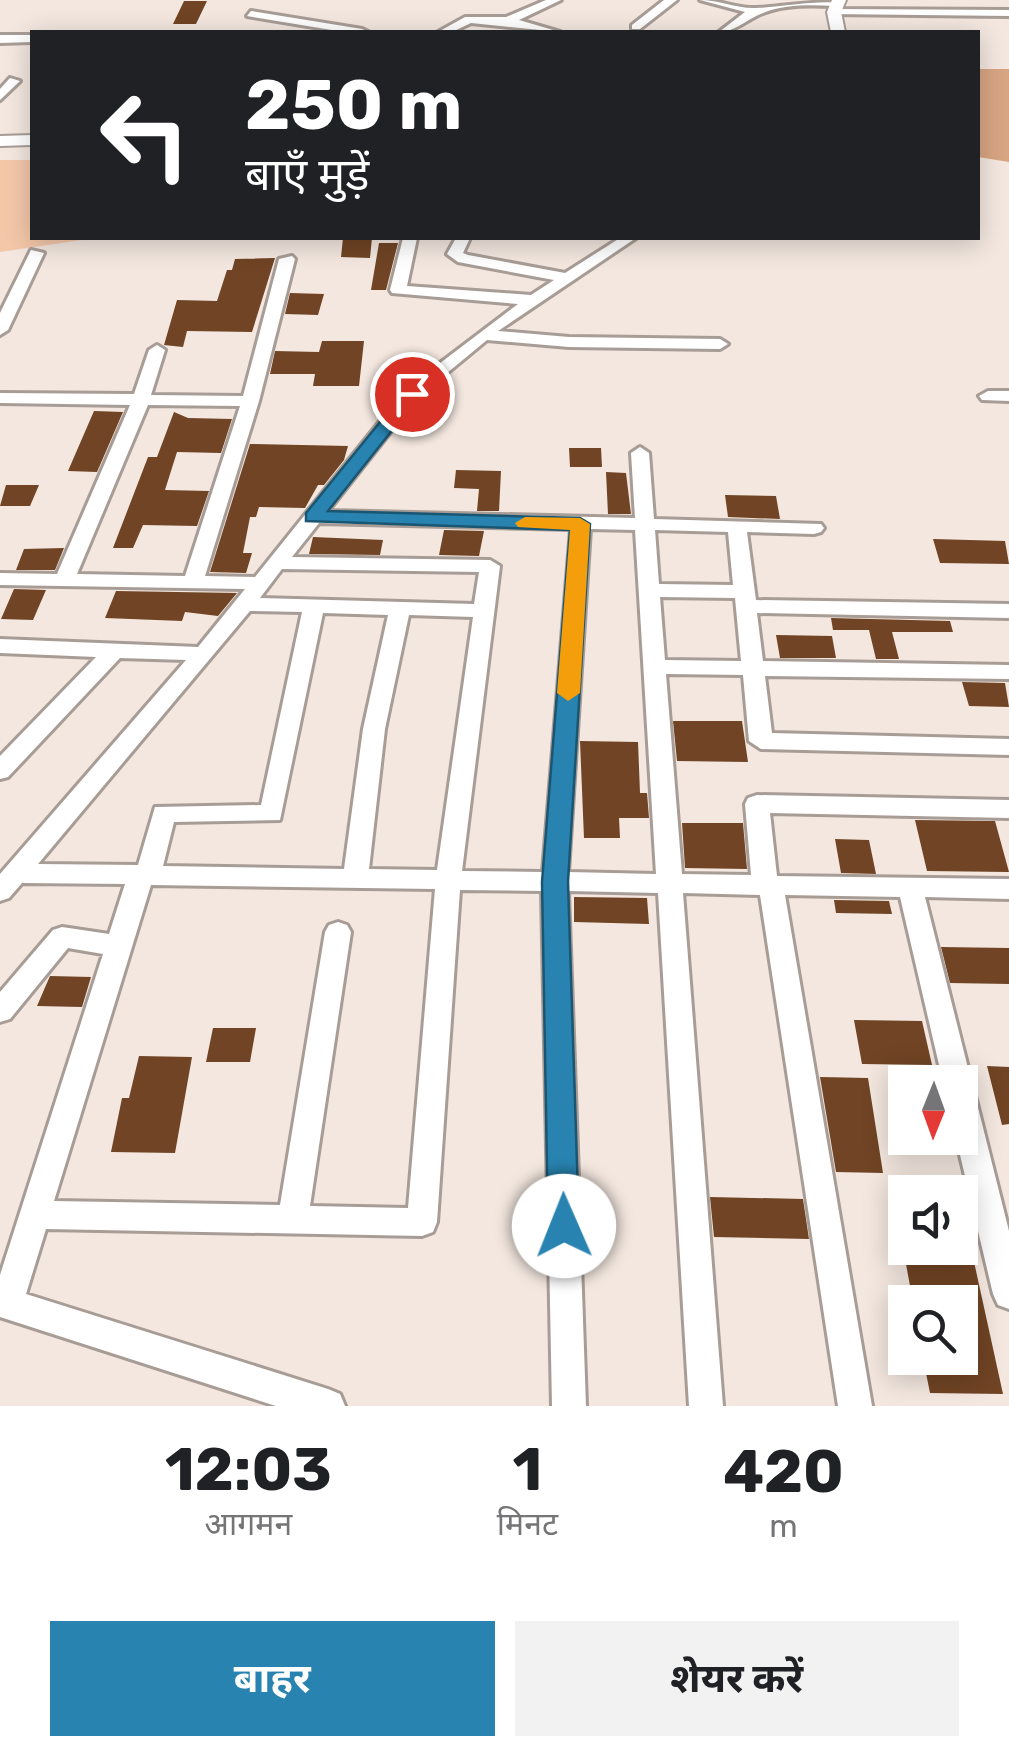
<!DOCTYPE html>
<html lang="hi">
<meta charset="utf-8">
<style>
:root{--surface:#fff;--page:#f2f2f2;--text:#202124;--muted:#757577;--accent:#2883b0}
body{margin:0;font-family:Rubik,"Noto Sans Devanagari",sans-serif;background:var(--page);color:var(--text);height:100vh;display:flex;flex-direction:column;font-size:38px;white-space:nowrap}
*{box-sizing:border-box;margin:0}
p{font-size:32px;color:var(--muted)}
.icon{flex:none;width:55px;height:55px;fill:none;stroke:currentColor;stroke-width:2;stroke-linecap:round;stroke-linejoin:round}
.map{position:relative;height:1406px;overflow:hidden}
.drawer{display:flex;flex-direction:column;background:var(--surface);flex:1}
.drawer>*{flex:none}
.hud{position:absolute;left:30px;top:30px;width:950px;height:210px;border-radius:0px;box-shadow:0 5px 25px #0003;background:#202124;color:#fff;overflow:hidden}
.needle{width:65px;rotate:181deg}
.controls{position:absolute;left:888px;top:1065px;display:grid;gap:20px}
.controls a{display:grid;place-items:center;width:90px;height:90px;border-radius:0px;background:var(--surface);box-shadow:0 5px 25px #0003;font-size:50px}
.pin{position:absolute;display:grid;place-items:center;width:85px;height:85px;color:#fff;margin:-42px;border:5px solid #fff;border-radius:50%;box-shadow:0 2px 10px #0007}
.me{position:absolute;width:110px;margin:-55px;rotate:359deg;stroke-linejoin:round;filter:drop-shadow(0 0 8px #0008)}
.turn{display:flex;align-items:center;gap:35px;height:210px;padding:0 50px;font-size:45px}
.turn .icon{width:130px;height:130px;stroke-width:2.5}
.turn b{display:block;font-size:70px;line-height:85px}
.eta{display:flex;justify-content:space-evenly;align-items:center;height:170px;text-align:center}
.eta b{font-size:60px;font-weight:700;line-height:70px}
.action{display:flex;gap:20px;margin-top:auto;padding:20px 50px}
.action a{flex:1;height:115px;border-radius:0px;background:var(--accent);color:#fff;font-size:40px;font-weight:700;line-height:115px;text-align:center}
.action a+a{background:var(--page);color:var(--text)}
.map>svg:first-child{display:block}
.green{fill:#f4c7a9}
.water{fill:#d8a583}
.building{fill:#704424}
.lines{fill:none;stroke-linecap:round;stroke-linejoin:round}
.minor-casing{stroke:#a89d96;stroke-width:6}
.tertiary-casing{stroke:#a89d96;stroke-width:4}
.minor{fill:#fff;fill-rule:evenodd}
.tertiary{fill:#fff;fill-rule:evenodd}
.route{fill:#2883b0;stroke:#1a5572;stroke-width:2.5}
.slow{fill:#f59e0b}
</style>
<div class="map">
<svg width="1009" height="1406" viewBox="0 0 1009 1406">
<rect width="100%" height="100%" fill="#f3e7df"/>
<!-- green -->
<path class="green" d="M0,160h32v78h63l-95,14z"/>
<!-- water -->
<path class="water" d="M978,69h31v93l-31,-5z"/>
<!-- building -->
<path class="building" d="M184,1h23l-11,23h-23z
M343,238h29l-2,20 -29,-1z
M379,243h19l-12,47h-15z
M275,258l-23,74 -65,-1 -4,16 -19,-2 13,-45 40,1 10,-31h5l3,-11z
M290,293l34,1 -6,21 -33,-1z
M322,341h42l-5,45h-46l2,-12h-45l5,-23 44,1z
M94,411l29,1 -26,60 -29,-1z
M174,412l14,6 44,1 -11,34 -44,-1 -12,38 44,1 -12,35 -54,-1 -10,23h-20l35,-91h9z
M250,444l98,2 -4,14 -20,25h-6l-13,23 -46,-1 -3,10h-6l-7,36h9l-6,20 -36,-1z
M569,448h32l1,19h-32z
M456,470l45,1 -2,40h-22l2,-22 -25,-1z
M606,472l20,1 5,41h-23z
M6,485h33l-9,21h-30z
M725,495l51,1 4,23 -52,-2z
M444,530l40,1 -5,25 -40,-1z
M313,537l70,3 -3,15 -71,-1z
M933,539l72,2 4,23 -69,-1z
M64,548l-9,22h-39l8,-21z
M14,589l32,1 -13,30 -32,-1z
M116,591l121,2 -19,23 -33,-4 -3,9 -77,-3z
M831,618l119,3 3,11h-61l7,27h-23l-7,-29h-36z
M776,635l56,1 4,22h-56z
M962,682l43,1 4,24 -40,-1z
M673,721h69l6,41 -71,-1z
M580,741l58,1 2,51h7l2,25h-30l1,20h-36z
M915,820l80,1 14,51 -82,-1z
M682,823h61l4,46 -62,-1z
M835,839l34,1 7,34 -35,-1z
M574,897l73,1 2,26 -75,-2z
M834,900l55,1 3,13 -56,-1z
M941,947l68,1v36l-59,-1z
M50,976l41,1 -9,30 -45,-1z
M854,1020l68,1 10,44 -70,-1z
M213,1028h43l-6,34h-44z
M139,1056l53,1 -17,96 -64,-1 11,-54h7z
M987,1066l22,1v57l-7,1z
M820,1077l48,1 15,95 -47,-1z
M710,1197l93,2 6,40 -95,-2z
M903,1248h68l32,146 -73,-1 -7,-35h37v-56h-47z"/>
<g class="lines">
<defs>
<path id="minor" d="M546,0h15l-42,20 41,12 -89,-9 -19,9h-14l27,-15h41z
M664,0h13l-37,29h-8v-4z
M700,0c19,0 38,9 56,8 27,-1 59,-8 86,-5l-6,3c-25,-1 -50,-2 -73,7 -16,6 -28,19 -44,19l26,-20z
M834,9l175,1v6l-179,-2z
M251,11l111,18 6,3h-24l-97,-16z
M0,35h32v7l-32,1z
M10,78l10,3 -20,19v-11z
M403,238h14l-10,48 124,9 23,-15 -96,-18 -11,-8 9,-16h14l-7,15 5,2 97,18 55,-35h16l-138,93 71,6 151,2 8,5 -8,5 -151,-2 -82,-7 -69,57 -90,114 307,7 -4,-65 9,-6 9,6 5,66 167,5 3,4 -3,4 -7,2 -67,-2 9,68 253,4v14l-252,-5 6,48 246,4v14l-244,-3 7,57 237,6v16l-248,-6 -12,-8 -6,-66 -77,-1 16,200 69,1 -6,-71 3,-6 9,-3 252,5v18l-239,-5 7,63 232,3v20l-84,-2 84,334v78l-11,-4 -5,-11 -37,-156h4v-56h-17l-43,-185 -115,-2 87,511h-34l-78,-511 -77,-2 40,513h-34l-31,-513 -90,-2 18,515h-34l-10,-515 -82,-1 -23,332 -4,10 -11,4 -376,-7 -20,65 302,95 12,5 5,12h-69l-276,-89v-42l103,-321 -35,-6 -58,71 -10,3v-30l53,-62 9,-3 47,7 16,-50 -103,-1 -13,15 -9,3v-27l186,-214 -66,-2 -112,119 -8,2v-23l96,-99 -96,-4v-14l198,8 47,-58 -245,-4v-12l57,1 73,-169 -130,-2v-10l134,1 15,-44 8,-5 8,5 -14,45 92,1 36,-137 13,-3 3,3 -36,142 -54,175 50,1 151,-188 112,-85 -126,-11 -2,-3zM148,405l92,1 -55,170 -108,-2zM319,523l252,6 -28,343 -81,-1 38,-305 -10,-6 -198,-3zM590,529l45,1 21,344 -88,-2zM655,530l73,2 5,53 -74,-1zM282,569l197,3 -5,32 -214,-6zM660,597l75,1 6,63 -76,-1zM250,611l52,1 -41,193 -106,2 -17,58 -100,-1zM323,613l65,2 -25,114 -19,140 -181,-3 11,-44 106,-2zM409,615l64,2 -36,253 -68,-1 16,-140zM151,885l284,4 -27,319 -98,-2 41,-274 -4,-7 -9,-3 -9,3 -4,7 -45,273 -226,-4z
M31,250l13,3 -36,77 -8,5v-22z
M988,391h21v10l-27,-1 -3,-4z"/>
<path id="tertiary" d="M832,0h14l-5,12 4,20h-14l-4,-20z
M32,135v10l-32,1v-10z"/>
</defs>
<!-- minor casing -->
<use href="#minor" class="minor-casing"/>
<!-- tertiary casing -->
<use href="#tertiary" class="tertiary-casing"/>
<!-- minor -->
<use href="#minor" class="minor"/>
<!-- tertiary -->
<use href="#tertiary" class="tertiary"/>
</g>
<!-- route -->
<path class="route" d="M412,388l9,6 -93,117 252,7 10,6 -22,358 11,344 -4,11 -11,4 -12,-4 -4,-11 -6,-344 28,-352 -264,-9v-8l100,-123z"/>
<!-- slow -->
<path class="slow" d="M525,517l55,1 10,6 -10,169 -12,8 -11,-8 13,-163 -52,-3 -3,-4z"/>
</svg>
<div class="controls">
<a><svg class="needle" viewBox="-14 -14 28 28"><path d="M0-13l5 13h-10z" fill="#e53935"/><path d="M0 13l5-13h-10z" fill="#757577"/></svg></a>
<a><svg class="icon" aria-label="sound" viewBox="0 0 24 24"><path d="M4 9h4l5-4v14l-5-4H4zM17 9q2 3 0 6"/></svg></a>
<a><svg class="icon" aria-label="search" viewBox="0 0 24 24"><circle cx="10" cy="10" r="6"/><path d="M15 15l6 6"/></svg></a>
</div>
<div class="pin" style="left:412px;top:394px;background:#d93025"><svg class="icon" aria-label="arrive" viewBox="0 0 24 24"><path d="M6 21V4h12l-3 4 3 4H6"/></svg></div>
<svg class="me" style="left:564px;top:1226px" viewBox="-20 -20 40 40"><circle r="19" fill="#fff"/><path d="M0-13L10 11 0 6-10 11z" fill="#2883b0"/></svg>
<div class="hud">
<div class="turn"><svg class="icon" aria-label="left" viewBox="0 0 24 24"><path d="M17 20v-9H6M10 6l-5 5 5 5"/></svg><div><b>250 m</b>बाएँ मुड़ें</div></div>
</div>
</div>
<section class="drawer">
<div class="eta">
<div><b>12:03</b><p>आगमन</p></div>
<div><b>1</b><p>मिनट</p></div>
<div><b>420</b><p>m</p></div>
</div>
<div class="action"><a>बाहर</a><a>शेयर करें</a></div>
</section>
